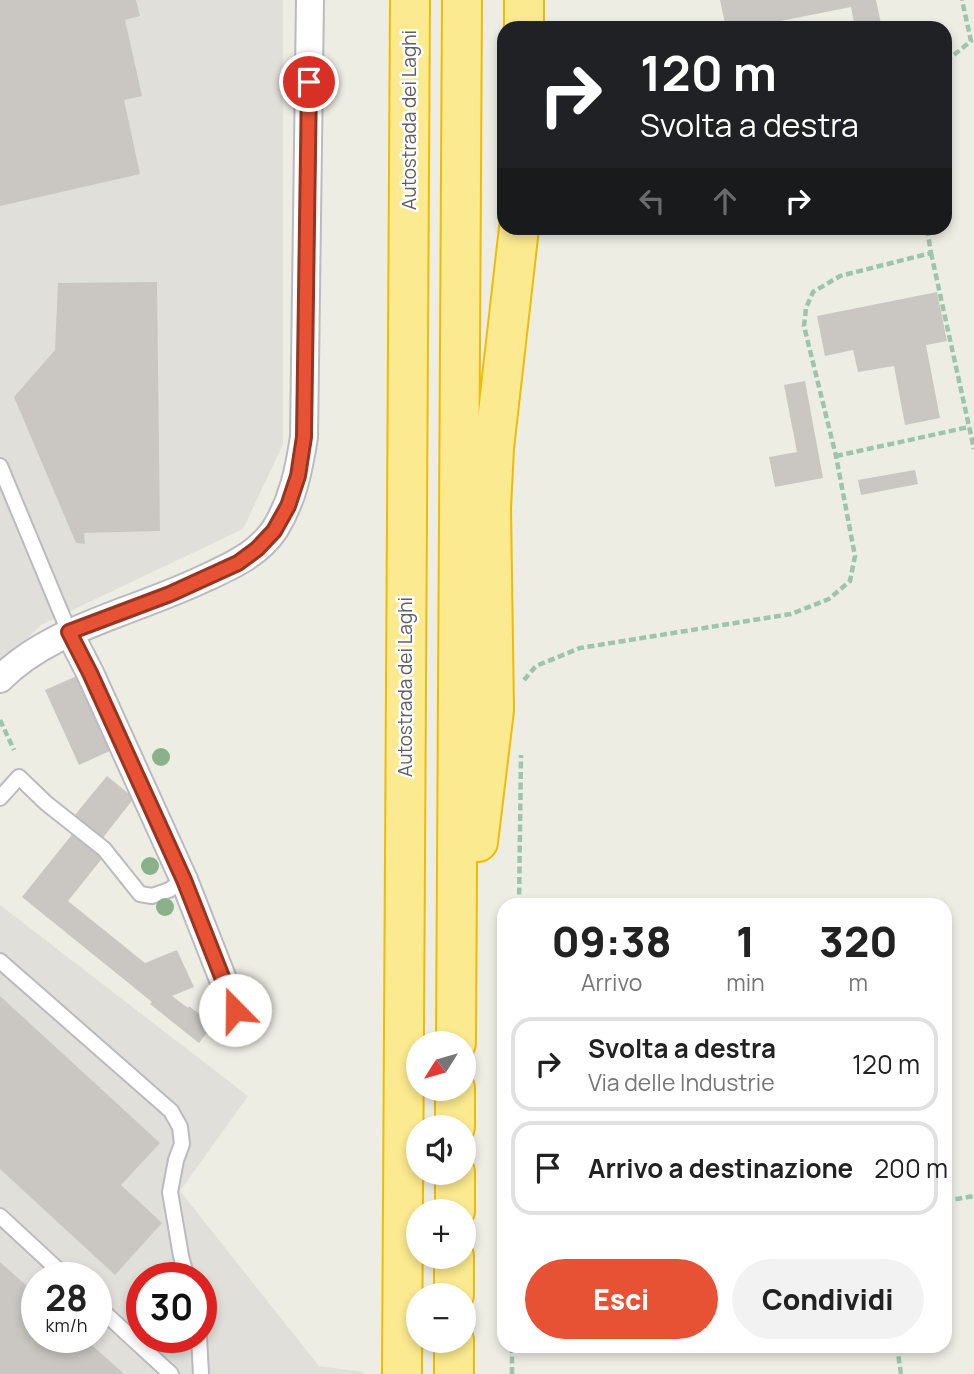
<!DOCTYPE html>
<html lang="it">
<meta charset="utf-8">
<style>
:root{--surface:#fff;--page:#f2f2f2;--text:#222;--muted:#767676;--line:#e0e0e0;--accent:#e65233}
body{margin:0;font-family:Manrope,sans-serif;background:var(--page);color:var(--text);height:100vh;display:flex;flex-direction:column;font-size:26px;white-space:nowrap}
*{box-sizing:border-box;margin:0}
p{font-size:23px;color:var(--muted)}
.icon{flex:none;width:38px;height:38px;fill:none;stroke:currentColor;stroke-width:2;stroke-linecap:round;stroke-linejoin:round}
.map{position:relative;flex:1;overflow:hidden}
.details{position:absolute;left:497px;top:898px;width:455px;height:455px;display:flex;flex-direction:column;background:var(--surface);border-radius:21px;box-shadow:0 4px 10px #0003}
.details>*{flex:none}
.top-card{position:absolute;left:497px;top:21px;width:455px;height:214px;border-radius:21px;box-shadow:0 4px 10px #0003;background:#202124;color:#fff;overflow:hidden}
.needle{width:46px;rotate:233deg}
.fabs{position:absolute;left:406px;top:1031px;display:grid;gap:14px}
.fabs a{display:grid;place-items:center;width:70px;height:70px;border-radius:50%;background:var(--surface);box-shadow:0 4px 10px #0003;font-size:35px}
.speed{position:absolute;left:21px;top:1262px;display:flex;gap:14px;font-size:35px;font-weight:700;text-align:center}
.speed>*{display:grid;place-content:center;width:91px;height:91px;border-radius:50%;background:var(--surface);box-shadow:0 4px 10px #0003;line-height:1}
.speed small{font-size:18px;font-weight:400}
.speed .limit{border:10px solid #d22;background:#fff;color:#111}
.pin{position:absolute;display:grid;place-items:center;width:60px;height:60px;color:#fff;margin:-30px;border:4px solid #fff;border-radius:50%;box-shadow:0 2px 7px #0007}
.me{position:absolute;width:77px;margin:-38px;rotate:338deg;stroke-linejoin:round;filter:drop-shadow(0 0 5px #0008)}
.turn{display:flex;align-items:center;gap:24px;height:147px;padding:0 28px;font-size:32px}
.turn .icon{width:91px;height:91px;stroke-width:2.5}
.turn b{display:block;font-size:49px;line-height:60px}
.lanes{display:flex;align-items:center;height:66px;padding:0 28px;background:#0003;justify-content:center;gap:35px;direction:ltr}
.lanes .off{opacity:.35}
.eta{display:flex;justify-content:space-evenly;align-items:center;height:119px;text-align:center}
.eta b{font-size:42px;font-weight:800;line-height:49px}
.action{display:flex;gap:14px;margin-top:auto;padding:14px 28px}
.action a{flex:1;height:80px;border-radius:42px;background:var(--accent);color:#fff;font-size:28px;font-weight:800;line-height:80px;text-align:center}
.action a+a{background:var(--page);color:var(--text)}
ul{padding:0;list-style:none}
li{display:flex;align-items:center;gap:21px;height:94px;margin:0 14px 10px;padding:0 14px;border:4px solid var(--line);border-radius:21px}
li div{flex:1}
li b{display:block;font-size:26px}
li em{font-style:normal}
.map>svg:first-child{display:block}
.industrial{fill:#e0dfd9;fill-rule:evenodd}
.building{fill:#cac7c2}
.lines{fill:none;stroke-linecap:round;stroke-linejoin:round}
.lane-casing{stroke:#b9bbc0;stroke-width:18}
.street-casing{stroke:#b9bbc0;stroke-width:30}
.highway-casing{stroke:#eebc05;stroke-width:42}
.path{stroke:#9bc6ac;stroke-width:4.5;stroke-dasharray:7 3.5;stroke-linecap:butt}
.lane{stroke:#fff;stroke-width:14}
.street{stroke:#fff;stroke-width:26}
.highway{stroke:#fbea8f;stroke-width:38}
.tree{fill:#89b28a}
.route-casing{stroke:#963521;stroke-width:18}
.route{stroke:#e65233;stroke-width:12}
.labels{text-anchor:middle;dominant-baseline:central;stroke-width:5;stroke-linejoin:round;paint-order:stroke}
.street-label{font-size:19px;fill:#5c5f65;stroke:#fff}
</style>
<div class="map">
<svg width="974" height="1374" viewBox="0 0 974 1374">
<rect width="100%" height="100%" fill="#eeede4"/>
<!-- industrial -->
<path class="industrial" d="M0,0h283v444l-40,85 -202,96 -41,40z
M0,905l248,191 -68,95 139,175 44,6v2h-363zM37,1278h59v59h-59zM142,1278h59v59h-59z"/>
<!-- building -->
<path class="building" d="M0,0h136l4,16 -15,4 17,76 -18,4 16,74 -140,32z
M720,0h156l6,28h-27l-4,-21 -105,21h-20z
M157,282l3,249 -76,2 1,11 -9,-1 -62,-146 41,-47 3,-67z
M937,292l10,49 -21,4 14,73 -35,7 -11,-59 -36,6 -5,-22 -28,6 -8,-40z
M805,381l18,97 -48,9 -6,-30 28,-5 -13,-67z
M915,470l3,14 -57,11 -3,-15z
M79,675l33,75 -33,15 -34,-75z
M107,776l27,22 -32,41 -28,-23z
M74,832l30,24 -36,45 77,62 32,-13 17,37 -22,9 16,12 1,-2 24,19 -14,18 -49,-39 2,-2 -130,-105z
M0,996l160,147 -39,42 41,38 -47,52 -115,-106z
M0,1262l37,33v42h46l41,37h-124z"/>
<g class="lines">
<defs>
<path id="lane" d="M0,466l69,166
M0,798l19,-21 27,26 58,46 36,45 12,2 17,-6 15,-10
M0,961l171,150 9,16 2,17 -6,16 -6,32 11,64 6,22
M0,1216l67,62
M96,1305l75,69
M199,1337l2,37"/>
<path id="street" d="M69,632l21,41 94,207 51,130
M0,679c34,-34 77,-50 121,-67 27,-10 54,-20 80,-32 28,-13 57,-25 74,-51 18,-29 24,-60 29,-92l6,-437"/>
<path id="highway" d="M524,28v-28
M478,842l16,-132 -3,-202 3,-60 25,-220
M456,1043l6,-1043
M455,1127v-39
M455,1211v-39
M454,1295v-39
M402,1374l8,-1374
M454,1374v-34"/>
</defs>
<!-- lane casing -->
<use href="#lane" class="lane-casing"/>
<!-- street casing -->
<use href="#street" class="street-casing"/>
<!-- highway casing -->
<use href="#highway" class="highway-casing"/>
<!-- path -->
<path class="path" d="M945,60l5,-2 21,-17 -9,-41
M931,253l43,196
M836,456l133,-29
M524,680l12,-14 44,-18 211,-34 38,-15 21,-18 5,-25 -19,-100 -32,-130 2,-18 7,-16 27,-16 91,-23 -4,-25
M0,720l14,30
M519,905l2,-150
M945,1201l29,-5
M512,1346v28
M897,1346l4,28"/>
<!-- lane -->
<use href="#lane" class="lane"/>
<!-- street -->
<use href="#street" class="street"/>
<!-- highway -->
<use href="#highway" class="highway"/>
</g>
<!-- trees -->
<g class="tree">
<circle cx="161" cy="757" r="9"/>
<circle cx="150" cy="866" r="9"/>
<circle cx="165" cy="907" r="9"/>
</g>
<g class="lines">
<defs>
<path id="route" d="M235,1010l-51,-130 -94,-207 -21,-41 101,-38 68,-31 19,-14 17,-18 14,-25 10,-30 6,-39 5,-355"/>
</defs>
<!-- route casing -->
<use href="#route" class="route-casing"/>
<!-- route -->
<use href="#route" class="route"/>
</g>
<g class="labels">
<!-- street labels -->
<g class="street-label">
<text transform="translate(409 120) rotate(-90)">Autostrada dei Laghi</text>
<text transform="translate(405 687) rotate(-90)">Autostrada dei Laghi</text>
</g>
</g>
</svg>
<div class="fabs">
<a><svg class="needle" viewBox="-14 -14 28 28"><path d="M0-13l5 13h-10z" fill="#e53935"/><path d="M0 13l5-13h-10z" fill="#767676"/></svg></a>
<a><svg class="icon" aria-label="sound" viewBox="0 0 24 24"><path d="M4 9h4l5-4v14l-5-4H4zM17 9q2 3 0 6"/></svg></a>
<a>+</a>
<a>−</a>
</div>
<div class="speed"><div>28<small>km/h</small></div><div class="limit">30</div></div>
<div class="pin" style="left:309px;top:82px;background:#d93025"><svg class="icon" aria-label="arrive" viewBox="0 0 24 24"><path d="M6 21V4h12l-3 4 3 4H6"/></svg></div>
<svg class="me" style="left:235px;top:1010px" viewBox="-20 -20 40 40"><circle r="19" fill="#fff"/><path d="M0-13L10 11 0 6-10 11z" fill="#e65233"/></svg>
<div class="top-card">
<div class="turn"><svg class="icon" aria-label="right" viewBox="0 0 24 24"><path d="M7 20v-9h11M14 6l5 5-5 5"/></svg><div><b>120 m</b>Svolta a destra</div></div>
<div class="lanes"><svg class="icon off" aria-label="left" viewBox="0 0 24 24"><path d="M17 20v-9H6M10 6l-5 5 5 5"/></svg><svg class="icon off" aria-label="ahead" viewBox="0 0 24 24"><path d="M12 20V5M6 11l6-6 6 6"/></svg><svg class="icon" aria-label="right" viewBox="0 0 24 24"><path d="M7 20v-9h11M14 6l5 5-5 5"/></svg></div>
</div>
<section class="details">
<div class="eta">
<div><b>09:38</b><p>Arrivo</p></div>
<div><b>1</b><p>min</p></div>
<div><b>320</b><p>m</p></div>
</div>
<ul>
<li><svg class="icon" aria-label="right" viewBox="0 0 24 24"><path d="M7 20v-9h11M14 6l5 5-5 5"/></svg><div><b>Svolta a destra</b><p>Via delle Industrie</p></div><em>120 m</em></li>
<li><svg class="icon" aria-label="arrive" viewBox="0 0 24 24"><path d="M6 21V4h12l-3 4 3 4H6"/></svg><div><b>Arrivo a destinazione</b></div><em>200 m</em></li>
</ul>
<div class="action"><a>Esci</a><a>Condividi</a></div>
</section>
</div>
